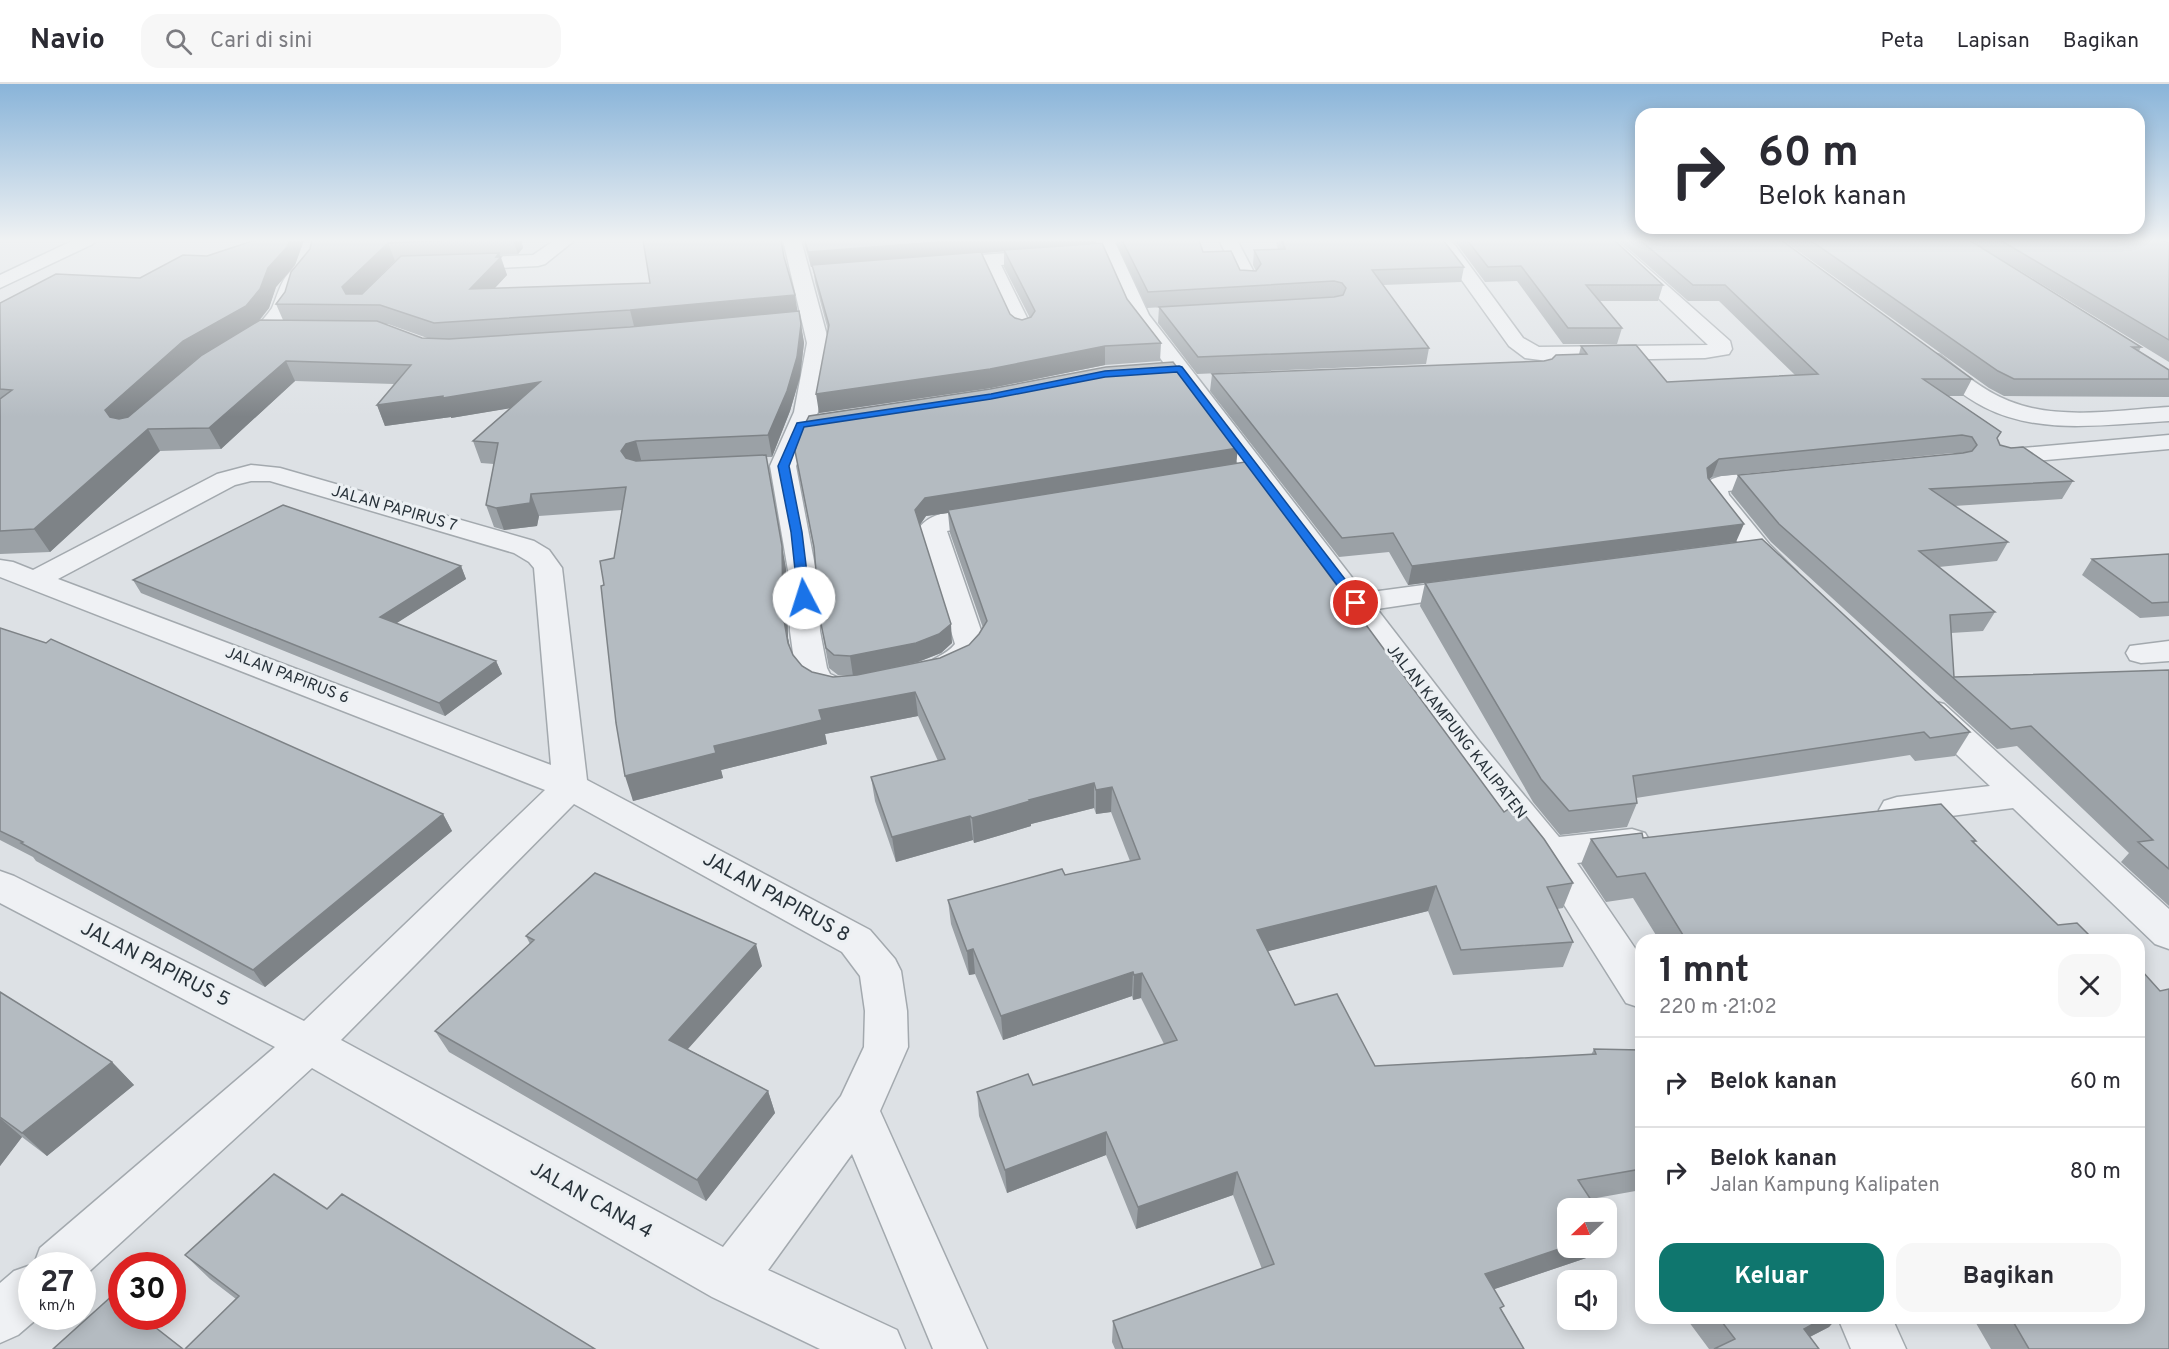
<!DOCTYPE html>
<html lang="id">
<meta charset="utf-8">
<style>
:root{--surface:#fff;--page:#f7f7f7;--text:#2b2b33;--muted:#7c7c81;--line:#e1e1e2;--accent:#0f766e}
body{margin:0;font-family:Overpass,sans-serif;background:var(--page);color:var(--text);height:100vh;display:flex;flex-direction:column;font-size:22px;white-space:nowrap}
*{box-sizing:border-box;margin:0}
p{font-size:20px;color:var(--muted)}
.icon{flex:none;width:33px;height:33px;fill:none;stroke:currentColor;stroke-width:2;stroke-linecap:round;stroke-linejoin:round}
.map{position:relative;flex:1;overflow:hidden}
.side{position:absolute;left:1635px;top:850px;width:510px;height:390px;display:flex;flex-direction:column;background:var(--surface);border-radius:18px;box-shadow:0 3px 15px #0003}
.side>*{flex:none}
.guide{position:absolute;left:1635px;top:24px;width:510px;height:126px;border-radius:18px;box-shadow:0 3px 15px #0003;background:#fff;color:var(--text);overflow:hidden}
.needle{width:39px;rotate:248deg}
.controls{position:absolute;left:1557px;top:1114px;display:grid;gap:12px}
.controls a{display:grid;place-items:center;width:60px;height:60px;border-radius:12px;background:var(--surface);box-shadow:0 3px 15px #0003;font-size:30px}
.speed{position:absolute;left:18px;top:1168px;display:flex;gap:12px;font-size:30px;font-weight:700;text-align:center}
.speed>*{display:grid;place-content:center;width:78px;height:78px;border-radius:50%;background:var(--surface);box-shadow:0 3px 15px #0003;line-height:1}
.speed small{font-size:15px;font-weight:400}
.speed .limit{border:9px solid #d22;background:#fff;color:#111}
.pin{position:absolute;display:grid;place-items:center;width:51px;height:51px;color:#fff;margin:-26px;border:3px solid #fff;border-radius:50%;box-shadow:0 2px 6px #0007}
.me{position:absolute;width:66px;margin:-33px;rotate:355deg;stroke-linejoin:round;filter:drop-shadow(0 0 4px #0008)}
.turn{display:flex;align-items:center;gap:21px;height:126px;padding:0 24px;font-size:27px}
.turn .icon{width:78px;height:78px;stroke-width:2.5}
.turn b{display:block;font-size:42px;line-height:51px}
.round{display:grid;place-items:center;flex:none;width:63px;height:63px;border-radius:18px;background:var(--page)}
.headline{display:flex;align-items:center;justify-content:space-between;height:102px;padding:0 24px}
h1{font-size:36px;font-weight:700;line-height:45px}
.cta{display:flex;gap:12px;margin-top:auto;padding:12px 24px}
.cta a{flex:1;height:69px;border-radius:18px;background:var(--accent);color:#fff;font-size:24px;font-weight:700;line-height:69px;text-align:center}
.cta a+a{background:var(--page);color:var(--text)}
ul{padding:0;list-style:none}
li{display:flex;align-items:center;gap:18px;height:90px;padding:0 24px;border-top:2px solid var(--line)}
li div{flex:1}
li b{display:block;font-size:22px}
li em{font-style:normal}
header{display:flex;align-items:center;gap:36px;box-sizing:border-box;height:84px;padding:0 30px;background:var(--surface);border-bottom:2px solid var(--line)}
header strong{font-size:28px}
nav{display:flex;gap:33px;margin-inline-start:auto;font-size:21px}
.search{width:420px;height:54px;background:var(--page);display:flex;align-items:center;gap:15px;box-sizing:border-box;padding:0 21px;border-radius:18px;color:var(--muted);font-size:22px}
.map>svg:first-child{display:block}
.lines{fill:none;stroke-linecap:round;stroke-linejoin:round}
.street-casing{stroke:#a3a9ae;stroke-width:3}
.street{fill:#eff1f4;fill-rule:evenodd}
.wall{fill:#9ba1a6;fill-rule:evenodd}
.shaded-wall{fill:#7e8387}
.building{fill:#b4bbc1;stroke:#7e8387;stroke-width:1.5}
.route{fill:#1a73e8;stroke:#114b97;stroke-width:1.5}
.labels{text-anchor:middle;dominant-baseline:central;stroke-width:6;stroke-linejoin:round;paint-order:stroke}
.street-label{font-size:16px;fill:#28323a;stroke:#ecf0f3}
.near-street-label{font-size:20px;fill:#28323a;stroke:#ecf0f3}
</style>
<header>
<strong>Navio</strong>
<div class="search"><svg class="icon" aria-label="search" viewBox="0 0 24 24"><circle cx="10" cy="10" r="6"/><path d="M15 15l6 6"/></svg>Cari di sini</div>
<nav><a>Peta</a><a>Lapisan</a><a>Bagikan</a></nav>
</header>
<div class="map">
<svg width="2169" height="1265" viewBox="0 0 2169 1265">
<rect width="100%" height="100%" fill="#dde1e5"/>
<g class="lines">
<defs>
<path id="street" d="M74,156h22l-3,4 -93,44v-13z
M555,156h20l-30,24 -7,2 -80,4 -7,-2 -2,-4 2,-4 7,-2 75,-3z
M783,156h18l28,103 -11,69 -22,54 22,116 2,49 7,37 3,6 9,4 25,3 5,7 -5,7 -11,3h-19l-11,-3 -15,-7 -13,-20 -5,-37v-49l-20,-116 24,-54 13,-69z
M1096,156h18l35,75 215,278 104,-14 10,3 4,6 -4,6 -101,15 102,132 80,96 73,-8 13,4 6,10 -6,10 -13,4 -55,6 64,94v51l-15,-5 -89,-141 -82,-105 -323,-437z
M1219,156h18l21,40 -3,4h-14z
M1433,156h18l72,98 16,9 169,-2 -111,-105h19l114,101 2,8 -3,5 -24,4 -157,3 -23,-3 -16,-12z
M1050,166l7,2 2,4 -2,4 -56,5 32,65 -3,4 -7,2 -7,-2 -3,-4 -30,-64 -43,4 -7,-2 -2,-4 2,-4 7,-2z
M301,182l7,2 2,4 -13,17 -6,21 -11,15 22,2 3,4 -3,4 -7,2 -38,-2 -3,-4c5,-8 13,-15 18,-23 7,-15 10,-37 29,-42z
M1932,269l8,2c22,17 43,36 69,46 49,20 108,9 160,6v14c-61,3 -129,15 -185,-14 -22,-11 -40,-28 -60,-42l-3,-5 3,-5z
M2169,351v14l-168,15 -9,-2 -3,-5 3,-5 9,-2z
M251,381l29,3 254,73 15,9 13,18 25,212 283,150 25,29 6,12 6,40 1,36 -28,64 107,238h-54l-81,-195 -84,116 129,60 8,19h-85l-108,-52 -400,-229 -230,210v-12h-50v51h7l-21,18 -18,8v-60l14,-12 20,-7 6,-16 235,-201 -275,-144v-32l14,5 290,145 241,-231 -545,-213v-17l13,2 20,8 184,-96zM251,397h19l244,72 15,9 5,6 17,197 -493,-186 177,-94zM574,720l268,148 18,24 5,35 -1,36 -23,49 -118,151 -382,-207z
M1781,386l9,3 4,5 -4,5 -62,8 1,4 40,49 28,28 -4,6c-6,2 -12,3 -18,0 -16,-6 -71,-74 -73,-90l10,-9 9,-3z
M993,422l9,2 4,6 -4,6 -55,11 39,114c-13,20 -32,38 -58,31l-5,-7c8,-12 23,-13 32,-25l-36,-116c14,-20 52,-18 74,-22z
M2169,557v20l-28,2 -11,-3 -4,-7 4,-7z
M1932,617l12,3 225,205v40l-14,-5 -142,-136 -116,15 -13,-4 -5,-9 5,-9 13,-4 93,-11 -70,-66 -4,-8 4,-8z
M1838,1234h54l14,31h-55z"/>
</defs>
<!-- street casing -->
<use href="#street" class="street-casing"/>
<!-- street -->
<use href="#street" class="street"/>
</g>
<!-- wall -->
<path class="wall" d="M255,156h49l-9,25 -19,22 -7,21 -9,12h23l-7,-16 9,-12 25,-43 2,-9h209l2,8 -5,6 -18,1 1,2 6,18 -12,13 155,-5 148,28 6,32 -4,34 -10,34 -18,46h-6l20,112 2,69 2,9 3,8 9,11 10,6 21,5 24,-2 83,-17 29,-13 10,-11 4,-6 -33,-95 -2,-20 -22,3 -6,9 32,118 -11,10 -23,9 -65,14 -15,-1 -9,-7 -9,-49 -6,-68 -19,-100 443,-3 -2,15 74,74 -2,10 196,265 69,71 -10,25 -6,1 16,33 -10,25 -110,8 -25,-64 -160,40 27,54 80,61 216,-11 3,-6 47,1v140l-50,9 7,55 -104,35 8,22 22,38h-409l-3,-7 1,-21 149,-52 -29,-74 -97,34 -30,-74 -99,38 -28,-77 -2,-24 56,-7 131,-41 -23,-46 -8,2 -1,-4 -129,44 -28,-66 -6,1 -18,-51 -3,-24 182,-39 -19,-49 -15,2 -2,-6 -63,16v2l-57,17 -1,-3 -77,22 -21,-61 -4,-24 67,-16 -20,-45 -93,18 2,10 -106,26 2,8 -90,23 -29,-216 10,-27 8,-48 -83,6 -2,10 -33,4 -10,-3 -8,-22 8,-41 -13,-1 -8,-22 37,-33 -59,10v-1l-66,9 -8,-21 17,-21 -99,-3 -74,68 -61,2 -110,101 -50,2v-251l140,-25zM395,177h1l-35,33zM384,240h4l42,15 -8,-1z
M803,156h293l-1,3 32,56 34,44 -1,18 -55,4 -114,23 -172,25 9,-83 -13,-48 -2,-16 -2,1zM1004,167v16l26,51 -8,2 -7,-2 -5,-4 -29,-61z
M1115,156h84l4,12 37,18 16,1 -3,-6 1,-15 24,-1 -3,-9h168l21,27 -3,15 -78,3 46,63 -3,16 -229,10 -39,-51 1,-16 175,-10h-2l-185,11z
M1454,156h160l49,45 -5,16h-59l23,27 -5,16h-54l-46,-63 -32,1z
M1619,156h162l191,139 -9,17h-15l53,36 -4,7 3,6 73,36 -11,18 -108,7 54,36 -11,19 -58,6 56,45 -12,19 -32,2 3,44 215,-7v236l-48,-44 8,-9 -112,-107 -20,3 -226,-207 -40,-49 7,-18 219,-21 -4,-1 -241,24 -3,2 27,63 -328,43 -19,-33 -50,5 -129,-166 2,-17 332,-13 35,-7 2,-8 86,36 128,-7 -76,-74h-31z
M1783,156h379l7,3v119l-165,-101 137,86 -2,4 30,19v27l-165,-1 -15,-8z
M2169,470v62l-29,2 -58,-43 10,-16z
M461,482l5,13 -70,44 100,38 6,13 -57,42 -304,-123 -8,-13z
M1425,499l545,149 -15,24 -40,5 -5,-6 -274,43 1,5 -10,24 -67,8 -27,-33 -113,-196z
M0,544l443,186 9,17 -187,156 -229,-126 -3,-4 -33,-17z
M1643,754l333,3 -2,2 84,82 36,15h-435l-26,-42 -27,4 -25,-38 10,-25z
M526,852l236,30 -74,83 80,42 7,22 -69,88 -257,-149 -14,-21 95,-87z
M0,908l112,70 22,23 -87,71 -25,-19 -22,29z
M327,1125l-91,90 -26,-20 -25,-24z
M1686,1234h151l-8,9 -19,10 9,12h-110z
M1973,1234h166l30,31h-178z"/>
<!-- shaded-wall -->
<path class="shaded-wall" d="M290,156h14l-9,25 -19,22 -7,21 -14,17 -61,36 -77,70 -12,-21z
M513,156h8l2,8 -5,6z
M964,156h132l-1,4 -284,23 -3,-15z
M388,159l7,18 -44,43 -9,-17z
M499,169l8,22 -31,33 -6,-19z
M795,211l3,19 -163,16 -5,-20z
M799,227l5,32 -4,34 -10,34 -18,46 -4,-22z
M1105,262v19l-114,23 -172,25 -3,-19z
M286,277l9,20 -74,68 -12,-21z
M540,298l7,20 -96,16v-1l-66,9 -8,-21z
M148,345l12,22 -110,101 -16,-23z
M636,357l6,22 -15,10 -6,-22 5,-7z
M1238,364l-2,17 -288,45v3l-22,3 -9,13 -2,-19 10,-12z
M1719,375l-7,18 -12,9 7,-18z
M770,392l16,93 2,69 5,29 -10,-52z
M531,410l8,22 -2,10 -33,4 -8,-22z
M1744,440l-8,18 -328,43 4,-19z
M461,482l5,13 -80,51 -6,-13z
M951,540l1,19 -11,10 -23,9 -65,14 -3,-20z
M496,577l6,13 -57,42 -6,-13z
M915,608l3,24 -93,18 2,10 -106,26 2,8 -90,23 -8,-25 194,-66z
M1094,699v25l-63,16v2l-57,17 -2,-25 57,-18z
M1112,703l-1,25 -15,2v-24z
M443,730l9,17 -187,156 -12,-17z
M970,732l3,24 -77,22 -4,-25z
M1436,802l-8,25 -175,44 4,-25z
M756,860l6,22 -85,95 -8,-21z
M973,865l2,25 -6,1 -2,-24z
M1133,888l-1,24 -129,44 -2,-24z
M1142,889l-1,25 -8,2 1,-25z
M112,978l22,23 -87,71 -25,-23z
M768,1007l7,22 -69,88 -9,-21z
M0,1034l22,19 -22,29z
M1106,1048v23l-99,38 -2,-23z
M1237,1088l-4,23 -97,34 2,-22z
M1612,1147l-6,9v-7z
M1568,1162v2h34l-4,6 -124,42 11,-22z
M1824,1234h13l-8,9 -43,22 18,-20z"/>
<!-- building -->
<path class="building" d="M255,156h35l-3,7 -19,21 -8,21 -14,17 -63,35 -78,69 5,7 9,2 9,-2 74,-62 58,-35 117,1 45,17 27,1 181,-12 169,-16 2,13 -4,33 -10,34 -19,44 -132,6 -10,3 -5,7 5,7 10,3 130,-6 16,91 1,69 5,28 5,12 9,11 10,6 21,5 24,-2 83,-17 29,-13 10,-11 8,-13 -39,-111 303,-49 59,76 -8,1 202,274 12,-8 28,35 29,44 -26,4 26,55 -112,8 -25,-64 -179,44 38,75 42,-11 38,72 221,-12 -2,-5 47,1v119l-63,11 19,29h-29v37l-83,28 19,32 -4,2 24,41h-401l-10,-28 161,-57 -37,-92 -99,35 -32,-75 -101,38 -28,-78 51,-18 5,11 144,-45 -35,-67 -8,2 -1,-3 -132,44 -28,-67 -6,2 -19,-51 114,-31 3,6 75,-16 -28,-72 -16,3 -2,-7 -65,17 1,1 -58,17 -2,-2 -78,21 -21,-60 74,-18 -30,-67 -96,18 3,10 -108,26 2,7 -91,23 -9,-53 -15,-137 3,-1 -4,-24 14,-3 12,-71 -95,7 -1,9 -34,5 -10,-3 12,-62 -25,-2 67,-59 -97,16v-2l-66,9 34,-40 -125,-4 -77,67 -61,1 -114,100 -34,2v-132l12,-9 -12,-1v-86l56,-29 84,4 43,-23 24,1z
M312,156h140l-64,3 -46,44 4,7h16l39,-38 98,-3 -3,4h5l-31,32 180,-6 -7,-43h138l3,17 11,38 -165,15 -196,13 -54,-18 -104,-1 9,-12 6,-20 19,-23z
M805,156h159l-156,12z
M1122,156h77l4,12 28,-1 9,19 16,1 5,-7 -7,-14 31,-1 -3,-9h161l21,27 -92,3 57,78 -231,9 -39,-50 175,-10 9,-2 3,-7 -4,-5 -8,-2 -186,11z
M1467,156h147l49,45h-77l36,43h-54l-47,-62 -33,1z
M1640,156h141l191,139h-49l78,53 -4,6 3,7 11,3 12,-1 50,34 -143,8 78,53 -89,9 76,61 -45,3 4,62 215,-7v199l-31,-27 15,-2 -122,-114 -20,3 -232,-205 -41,-49 225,-22 9,-2 5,-6 -5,-8 -10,-2 -243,24 -12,9 1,10 36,46 -332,42 -19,-33 -51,5 -130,-164 332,-13 8,-2 4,-4 31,-1 -6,-8 55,-1 31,37 151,-8 -93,-89h-32z
M1810,156h159l172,107h-9l37,23v9h-155l-16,-8z
M2000,156h162l7,3v97z
M1102,159l25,56 34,44 -56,3 -115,23 -174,25 13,-69 -17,-60 169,-13 29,62 5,4 7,2 9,-3 4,-6 -31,-61z
M1173,278l65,86 -313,50 -10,12 36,114 -12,10 -23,9 -66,13 -16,-1 -8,-7 -6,-29 -6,-72 -19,-96 3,-13 11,-22 181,-27 116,-22z
M283,421l178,61 -81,51 116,44 -57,42 -306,-123z
M1762,455l208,193 -40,6 -6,-6 -291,44 4,27 -68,8 -28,-32 -116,-196z
M2169,470v48l-17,1 -60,-44z
M0,544l46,15 5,-4 392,175 -190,156 -232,-127 2,-1 -23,-11z
M1941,720l35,37h-4l86,84 19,-2 17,17h-408l-41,-67 -28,4 -26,-38 51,-6 1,5z
M595,789l161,71 -87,96 99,51 -71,89 -262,-149 99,-91 -8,-4z
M2139,887h3l18,20 9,-2v360h-140l-18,-31h128z
M0,908l112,70 -90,71 -22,-16z
M274,1090l53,35 15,-15 253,155h-410l54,-53 -54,-41z
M1606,1139l6,8 -6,2z
M113,1211l9,7v15h20l41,32h-130z
M1719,1234h105l-20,11 15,20h-105l21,-10z"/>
<!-- sky -->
<linearGradient id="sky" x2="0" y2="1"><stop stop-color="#89b4d9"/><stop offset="0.47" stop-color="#f0f2f3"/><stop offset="1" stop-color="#f0f2f3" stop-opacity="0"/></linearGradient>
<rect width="2169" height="333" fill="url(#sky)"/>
<!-- route -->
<path class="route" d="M1179,282l3,1 179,233v5h-9l-175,-233 -72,5 -114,22 -187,28 -15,39 13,66 8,66 -6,4 -6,-4 -7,-66 -13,-66 19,-43 194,-29 114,-23z"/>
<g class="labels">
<!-- street labels -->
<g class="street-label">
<text transform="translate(394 425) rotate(16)">JALAN PAPIRUS 7</text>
<text transform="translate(287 592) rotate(21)">JALAN PAPIRUS 6</text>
<text transform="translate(1456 648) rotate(52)">JALAN KAMPUNG KALIPATEN</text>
</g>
<!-- near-street labels -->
<g class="near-street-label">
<text transform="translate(776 814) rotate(29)">JALAN PAPIRUS 8</text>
<text transform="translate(155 881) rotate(27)">JALAN PAPIRUS 5</text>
<text transform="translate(591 1117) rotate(29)">JALAN CANA 4</text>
</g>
</g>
</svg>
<div class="controls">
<a><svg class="needle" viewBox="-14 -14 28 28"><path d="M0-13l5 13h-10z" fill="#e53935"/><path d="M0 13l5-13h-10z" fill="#7c7c81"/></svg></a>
<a><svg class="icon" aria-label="sound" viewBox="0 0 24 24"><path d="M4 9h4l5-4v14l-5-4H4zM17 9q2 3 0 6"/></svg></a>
</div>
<div class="speed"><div>27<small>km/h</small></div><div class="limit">30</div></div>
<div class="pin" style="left:1356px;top:519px;background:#d93025"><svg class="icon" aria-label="arrive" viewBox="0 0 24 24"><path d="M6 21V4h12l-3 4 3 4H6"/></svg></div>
<svg class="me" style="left:804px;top:514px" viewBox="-20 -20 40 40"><circle r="19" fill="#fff"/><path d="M0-13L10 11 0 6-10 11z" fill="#1a73e8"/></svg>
<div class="guide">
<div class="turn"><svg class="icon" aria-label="right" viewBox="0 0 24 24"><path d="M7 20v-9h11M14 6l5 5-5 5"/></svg><div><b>60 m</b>Belok kanan</div></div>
</div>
<section class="side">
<div class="headline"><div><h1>1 mnt</h1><p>220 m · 21:02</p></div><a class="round"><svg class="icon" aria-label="close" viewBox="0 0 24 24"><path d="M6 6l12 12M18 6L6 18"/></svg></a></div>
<ul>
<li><svg class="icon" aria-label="right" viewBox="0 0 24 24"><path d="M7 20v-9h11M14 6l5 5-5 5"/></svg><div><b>Belok kanan</b></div><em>60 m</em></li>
<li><svg class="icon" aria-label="right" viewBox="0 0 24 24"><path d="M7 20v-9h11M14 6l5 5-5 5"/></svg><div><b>Belok kanan</b><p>Jalan Kampung Kalipaten</p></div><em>80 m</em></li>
</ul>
<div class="cta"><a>Keluar</a><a>Bagikan</a></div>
</section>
</div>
